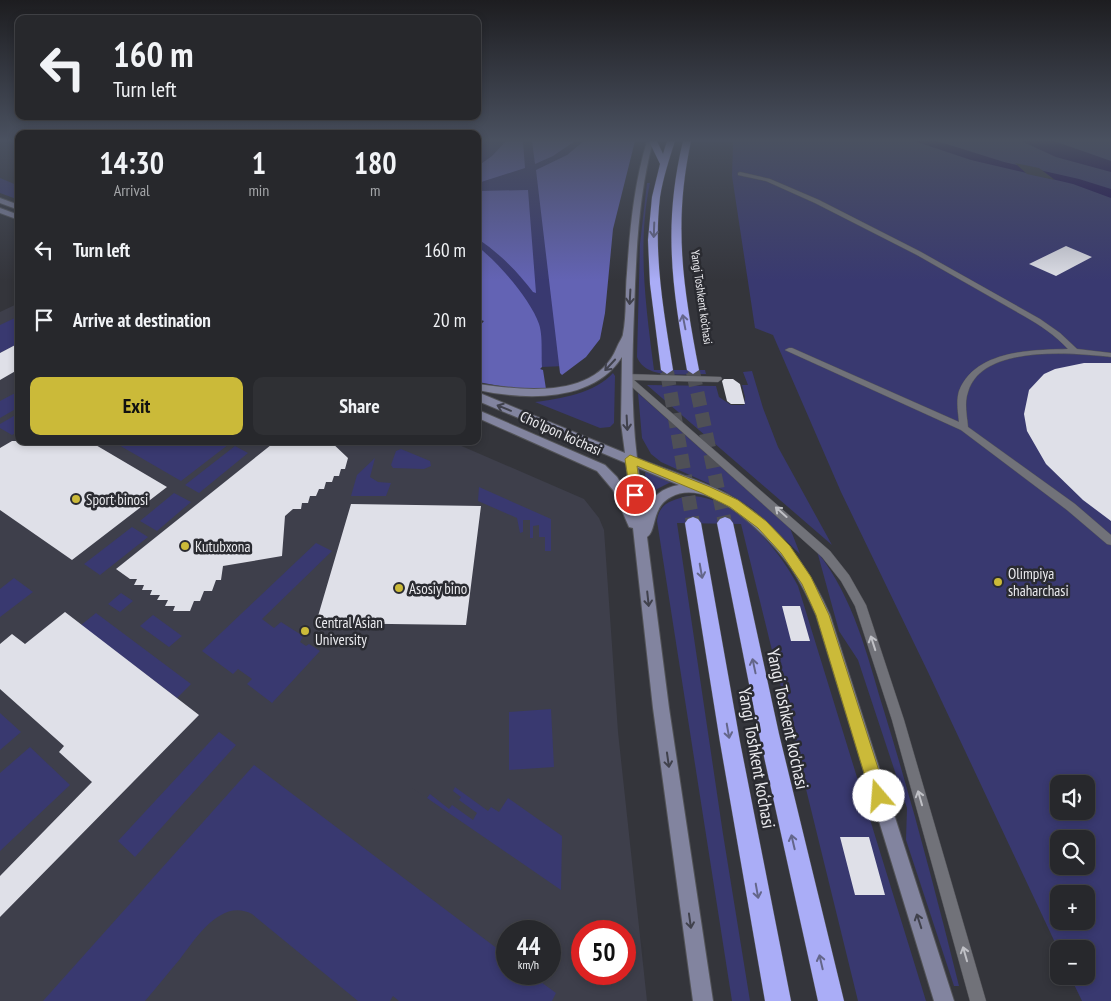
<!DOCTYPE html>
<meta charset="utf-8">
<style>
:root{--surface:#27282c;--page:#2f3034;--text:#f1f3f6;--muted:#a4a6a9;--line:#434448;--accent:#cbba39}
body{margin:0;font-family:"PT Sans Narrow",sans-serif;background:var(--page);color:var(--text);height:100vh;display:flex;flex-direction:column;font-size:19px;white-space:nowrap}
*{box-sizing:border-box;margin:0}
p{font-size:16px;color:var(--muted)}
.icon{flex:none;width:28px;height:28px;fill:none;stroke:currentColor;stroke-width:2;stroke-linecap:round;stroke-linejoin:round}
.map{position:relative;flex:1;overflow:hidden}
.panel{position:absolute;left:15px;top:130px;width:466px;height:315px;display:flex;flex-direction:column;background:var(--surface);border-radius:10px;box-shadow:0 2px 8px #0003,0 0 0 1px var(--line)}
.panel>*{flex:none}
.guide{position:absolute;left:15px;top:15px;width:466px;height:105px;border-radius:10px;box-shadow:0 2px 8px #0003,0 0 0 1px var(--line);background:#27282c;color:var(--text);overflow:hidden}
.fabs{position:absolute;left:1050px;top:775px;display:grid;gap:10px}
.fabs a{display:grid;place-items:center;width:45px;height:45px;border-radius:10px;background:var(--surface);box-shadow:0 2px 8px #0003,0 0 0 1px var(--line);font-size:25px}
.speed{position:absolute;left:496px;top:920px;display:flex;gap:10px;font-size:25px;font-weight:700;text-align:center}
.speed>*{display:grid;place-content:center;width:65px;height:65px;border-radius:50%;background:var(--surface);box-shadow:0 2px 8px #0003,0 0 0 1px var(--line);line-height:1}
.speed small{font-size:12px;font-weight:400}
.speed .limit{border:8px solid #d22;background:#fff;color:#111}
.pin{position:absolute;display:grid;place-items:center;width:42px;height:42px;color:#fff;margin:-21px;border:2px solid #fff;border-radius:50%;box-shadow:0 1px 5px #0007}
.me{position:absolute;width:55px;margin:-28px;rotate:342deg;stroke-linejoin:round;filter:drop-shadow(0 0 4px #0008)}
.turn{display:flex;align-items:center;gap:18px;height:105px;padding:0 15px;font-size:22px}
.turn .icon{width:65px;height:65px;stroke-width:2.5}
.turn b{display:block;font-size:35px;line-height:42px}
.eta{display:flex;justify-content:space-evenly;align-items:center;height:85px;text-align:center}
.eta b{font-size:30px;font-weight:600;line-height:35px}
.cta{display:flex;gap:10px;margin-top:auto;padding:10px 15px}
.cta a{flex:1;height:58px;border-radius:10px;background:var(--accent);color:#111;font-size:20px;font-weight:600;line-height:58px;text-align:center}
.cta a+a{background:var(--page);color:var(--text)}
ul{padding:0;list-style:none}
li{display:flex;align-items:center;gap:15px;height:70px;padding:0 15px}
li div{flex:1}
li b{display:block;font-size:19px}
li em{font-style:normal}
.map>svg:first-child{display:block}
.built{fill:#3e3f4b;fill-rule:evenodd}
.green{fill:#393970;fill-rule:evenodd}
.forest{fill:#6363b4}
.water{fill:#170451}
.pier{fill:#34353b}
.building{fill:#dfe0e8}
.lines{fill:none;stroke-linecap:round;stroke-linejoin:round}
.highway-tunnel-far1{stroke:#4f5056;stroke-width:11;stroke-dasharray:11 5.5;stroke-linecap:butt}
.highway-tunnel{stroke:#4f5056;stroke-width:14;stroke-dasharray:14 7;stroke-linecap:butt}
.lane-casing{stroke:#525357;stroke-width:1}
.secondary-casing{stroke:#525357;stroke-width:2}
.highway-casing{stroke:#525357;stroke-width:1}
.lane{fill:#717279;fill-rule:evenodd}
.secondary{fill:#82849f;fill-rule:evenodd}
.highway{fill:#aaadf7;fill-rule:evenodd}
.oneway{stroke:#64668a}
.oneway2{stroke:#40414c}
.oneway3{stroke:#c0c1c6}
.route{fill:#cbba39;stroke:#847925}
.poi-dot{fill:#cbba39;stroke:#2a2b31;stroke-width:2}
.labels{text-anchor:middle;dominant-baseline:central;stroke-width:5;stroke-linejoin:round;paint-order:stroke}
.far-street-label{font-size:12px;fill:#ebebef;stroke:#2a2b31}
.street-label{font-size:15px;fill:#ebebef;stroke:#2a2b31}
.poi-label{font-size:15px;fill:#ebebef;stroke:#2a2b31;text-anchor:start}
.near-street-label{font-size:18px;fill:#ebebef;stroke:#2a2b31}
</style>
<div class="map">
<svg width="1111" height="1001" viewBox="0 0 1111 1001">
<rect width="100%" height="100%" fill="#34353b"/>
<!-- built -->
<path class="built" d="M19,303v138h431l134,58 15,19 5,12 14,202 29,269h-647v-689zM508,931h42v43h-42zM582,931h43v43h-43z"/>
<!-- green -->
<path class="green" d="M478,141h152l-64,225 -25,1 -1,3 -62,-35 16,-15 -16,-6z
M733,141h378v860h-29l-12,-25h16v-27h-27v2l-131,-279 -87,-180 -68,-157 -18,-7 -23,-152zM1059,784h27v27h-27zM1059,839h27v27h-27zM1059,894h27v27h-27z
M0,178l19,8v14l-19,-7z
M647,183h3c-13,62 -4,125 4,187h51l1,4c-20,-1 -60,7 -69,-17l3,-113z
M19,316v27l-19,10v-28z
M752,371l11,37 15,39 54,98 -185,-160 69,1 3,11 12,8h13l1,-8 -3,-12h6l-5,-13z
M613,373l2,3 -1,47 -4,4 -10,1 -65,-26c24,-3 61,-9 78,-29z
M19,391v16l-19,11v-17z
M638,393l152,135 10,26 -47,-45 -30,-19 -62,-28 -10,-8 -9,-16z
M19,413v18l-7,4 -12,-7v-4z
M112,441h121l-52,40z
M235,446l13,7 -49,40 -14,-8z
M401,449l29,12 1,5 -7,3 -31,-1 -2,-3 5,-14z
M375,458l-5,19 8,5 13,1 -5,13h-35l6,-21z
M645,471l26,11 -14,7 -10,10z
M479,487l72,32v32h-6v-14h-6v-12l-6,1v12h-3v-18h-7v12l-3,1 -3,-15 -39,-17z
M174,493l17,9 -34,29 -17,-10z
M688,496c45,-2 91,53 110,90l128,415h-68l-117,-477 -64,-1 46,311 27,167h-18l-75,-480c2,-18 15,-21 31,-25z
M132,527l16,10 -48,38 -16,-11z
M316,543l16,8 -70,68 12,9 7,-6 22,14 -3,6 6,4 3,-2 11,7 -48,52 -25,-19 5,-5 -14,-10 -5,5 -31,-23z
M817,551c38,50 49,101 67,160 28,91 52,182 75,275h-5l-48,-146 1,-32 -49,-148 -19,-29z
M14,578l19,14 -33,25v-28z
M121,593l12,8 -13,11 -12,-8z
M96,613l95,71 -14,14 -96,-73z
M153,615l29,21 -13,11 -29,-21z
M551,709l3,58 -45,3v-58z
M0,713l21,19 -21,18z
M219,732l17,13 -101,112 -17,-16z
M30,747l40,38 -70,66v-78z
M254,765l253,191 1,18h22l26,19 -4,8h-153l-6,-5 -3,5h-32l-106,-87c-31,-16 -56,24 -72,45 -12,14 -23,28 -35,42h-102z
M411,787l16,11 3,-4 19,15 3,-4 21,15 4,-7 -18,-13 2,-3 -8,-6 2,-4 33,24 3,-4 8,5 9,-14 54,38 -1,54z"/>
<!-- forest -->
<path class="forest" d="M506,141h17l2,27 -47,15v-17l14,-10z
M532,141h43l-22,15 -18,8z
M584,141h51l-22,88 -8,84 -5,26 -14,18 -24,18 -2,-2 -24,-203 31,-15z
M528,190l8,103 -3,-1c-15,-20 -34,-39 -55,-53v-48z
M478,247c20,15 53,53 61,77 4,12 2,30 3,43l-2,2 3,1 3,19 -35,-1 -33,-6v-54l6,-7 -6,-2z"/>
<!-- water -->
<path class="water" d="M914,141h23l67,21 75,17 32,10v9l-38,-14 -102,-24z
M1021,141h33l57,20v11l-55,-15z"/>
<!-- pier -->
<path class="pier" d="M1015,163l24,5 16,12 -28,-6z"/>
<!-- building -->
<path class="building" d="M1066,246l26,11 -36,19 -27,-12z
M19,343v26l-19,11v-27z
M1084,363h27v158l-28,-21 -37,-36 -19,-33 -3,-17 5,-24 15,-16 11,-5z
M724,379h9l7,5 5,20h-14l-4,-3 -5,-20z
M12,441h77l78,46 -95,73 -72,-50v-62z
M276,441h54l18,17 -3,11h-4l-2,7h-5l-2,6h-6l-2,7h-5l-3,7h-6l-2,7h-6l-1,6h-8l-8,7 -3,40 -59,10 -2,14h-5l-4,11h-8l-4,10h-6l-4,10h-17l2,-5h-10l3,-6h-11l3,-5h-10l2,-5h-10l2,-5h-10l3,-6h-7l-14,-10z
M351,504l130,2 -15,119 -150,-2z
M782,606h18l10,35h-19z
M65,612l134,103 -199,202v-41l92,-94 -33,-30 5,-6 -64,-57v-45l12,-10 13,10z
M840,837h29l16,58h-30z"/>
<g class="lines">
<!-- highway-tunnel-far1 -->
<path class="highway-tunnel-far1" d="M667,370l1,3
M693,370l1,3"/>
<!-- highway-tunnel -->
<path class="highway-tunnel" d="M667,372l26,151
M693,372l32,151"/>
<defs>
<path id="lane" d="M740,172l30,7 49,21 102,52 119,67 20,14 17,16 34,4v4c-38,-4 -129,-13 -143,35 -4,11 -1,24 0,35l107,77 36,31v10l-4,-1 -40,-34 -106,-80 -176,-80 4,-2h3l167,74c-1,-10 -3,-21 0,-31 16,-41 73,-41 109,-42 -13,-14 -28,-24 -44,-33l-107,-61 -102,-52 -49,-22 -28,-6v-2z
M626,374l95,3 1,2 -4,3 -84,-2 196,171 19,24 17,30 38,115 82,281h-16l-78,-281 -37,-114 -14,-25 -19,-24 -199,-178v-4z"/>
<path id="secondary" d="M647,141h6c-15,56 -17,114 -19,171 -2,49 -3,97 3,146 30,12 63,22 92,37 48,27 79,71 101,120l124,386h-20l-118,-386c-7,-16 -15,-32 -25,-47 -20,-29 -81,-93 -120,-71 -20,10 -14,34 -24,40l22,171 44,293h-20l-40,-293 -20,-180 -4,-1 -16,-37 -16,-19 -119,-53v-8l127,55 12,12 13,21 -4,-35 -148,-62v-7h4l143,59 -4,-30 1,-66c-29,46 -98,43 -144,33v-6c44,6 118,16 139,-37 2,-5 6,-10 6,-13 4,-20 2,-41 4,-61 3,-45 7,-89 20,-132zM638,468l41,17c-18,3 -27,12 -35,27z
M0,198l19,7v5l-19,-7z
M0,208l19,7v5l-19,-7z"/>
<path id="highway" d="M649,141h8l6,13 4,-13h8c-6,19 -12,37 -15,56 -7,58 4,116 13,173l-6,4 -6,-4 -11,-86 -2,-44 4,-43 8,-33z
M683,141h8c-18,84 -8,146 8,229l-6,4 -6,-4c-15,-83 -24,-145 -4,-229z
M693,517l5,2 3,4 39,219 51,259h-26l-45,-259 -35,-219 3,-4z
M725,517l5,2 3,4 46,211 65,267h-26l-59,-267 -42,-211 3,-4z"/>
</defs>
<!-- lane casing -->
<use href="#lane" class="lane-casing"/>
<!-- secondary casing -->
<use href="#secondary" class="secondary-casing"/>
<!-- highway casing -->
<use href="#highway" class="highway-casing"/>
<!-- lane -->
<use href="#lane" class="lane"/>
<!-- secondary -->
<use href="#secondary" class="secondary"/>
<!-- highway -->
<use href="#highway" class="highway"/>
</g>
<!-- one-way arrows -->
<defs><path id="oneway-shaft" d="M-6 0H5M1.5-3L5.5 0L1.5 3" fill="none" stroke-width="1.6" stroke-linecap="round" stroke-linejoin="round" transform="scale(1.25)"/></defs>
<g class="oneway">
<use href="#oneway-shaft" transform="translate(654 230) rotate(92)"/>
<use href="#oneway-shaft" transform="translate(684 322) rotate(-101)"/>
<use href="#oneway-shaft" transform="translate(701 571) rotate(80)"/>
<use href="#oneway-shaft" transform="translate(754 666) rotate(-102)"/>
<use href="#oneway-shaft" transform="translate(728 731) rotate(80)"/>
<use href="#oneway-shaft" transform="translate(793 842) rotate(-103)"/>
<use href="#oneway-shaft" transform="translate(757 891) rotate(80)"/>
<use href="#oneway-shaft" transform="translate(821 962) rotate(-103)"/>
</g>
<g class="oneway2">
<use href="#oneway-shaft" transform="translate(630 297) rotate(93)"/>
<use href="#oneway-shaft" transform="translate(610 365) rotate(133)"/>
<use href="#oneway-shaft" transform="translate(504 408) rotate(-158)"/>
<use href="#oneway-shaft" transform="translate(627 423) rotate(87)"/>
<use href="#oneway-shaft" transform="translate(648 599) rotate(84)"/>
<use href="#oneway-shaft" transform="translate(668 760) rotate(82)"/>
<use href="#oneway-shaft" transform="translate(690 921) rotate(82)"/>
<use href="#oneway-shaft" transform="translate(919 921) rotate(-108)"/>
</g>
<g class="oneway3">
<use href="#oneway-shaft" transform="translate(781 512) rotate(-138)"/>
<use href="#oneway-shaft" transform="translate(873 643) rotate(-108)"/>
<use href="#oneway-shaft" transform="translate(920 798) rotate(-106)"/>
<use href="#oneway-shaft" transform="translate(965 954) rotate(-106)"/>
</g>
<!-- sky -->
<linearGradient id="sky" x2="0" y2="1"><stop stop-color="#1d1d20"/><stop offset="0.5" stop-color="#4a5160"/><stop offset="1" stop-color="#4a5160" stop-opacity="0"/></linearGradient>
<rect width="1111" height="281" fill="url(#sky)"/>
<!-- route -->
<path class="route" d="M630,455l80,32 28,13 28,21 24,25 21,31 18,38 58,181 -3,6 -5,2 -6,-2 -2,-6 -55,-181 -14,-31 -21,-31 -23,-25 -28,-21 -28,-14 -65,-27 4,29 -6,5 -4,-2 -6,-39z"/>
<!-- markers -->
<g class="poi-dot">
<circle cx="76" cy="499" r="5"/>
<circle cx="185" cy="546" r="5"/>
<circle cx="998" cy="582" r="5"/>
<circle cx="399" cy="588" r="5"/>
<circle cx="305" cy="631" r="5"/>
</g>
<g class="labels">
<!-- far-street labels -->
<g class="far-street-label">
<text transform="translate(702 297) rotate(82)">Yangi Toshkent ko‘chasi</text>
</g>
<!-- street labels -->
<g class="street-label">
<text transform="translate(561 433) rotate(24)">Cho'lpon ko'chasi</text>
</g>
<!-- poi labels -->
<g class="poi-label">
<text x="86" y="499">Sport binosi</text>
<text x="195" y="546">Kutubxona</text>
<text x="1008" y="573">Olimpiya<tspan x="1008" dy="17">shaharchasi</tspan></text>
<text x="409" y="588">Asosiy bino</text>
<text x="315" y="622">Central Asian<tspan x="315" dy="17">University</tspan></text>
</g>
<!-- near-street labels -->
<g class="near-street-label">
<text transform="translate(788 719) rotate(78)">Yangi Toshkent ko'chasi</text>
<text transform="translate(757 758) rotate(80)">Yangi Toshkent ko‘chasi</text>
</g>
</g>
</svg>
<div class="fabs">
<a><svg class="icon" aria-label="sound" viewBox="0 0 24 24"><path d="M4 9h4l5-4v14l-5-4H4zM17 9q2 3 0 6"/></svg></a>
<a><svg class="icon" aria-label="search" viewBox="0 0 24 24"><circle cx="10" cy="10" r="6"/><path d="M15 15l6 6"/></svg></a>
<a>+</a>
<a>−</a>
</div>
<div class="speed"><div>44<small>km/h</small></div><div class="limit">50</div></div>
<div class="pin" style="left:635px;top:495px;background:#d93025"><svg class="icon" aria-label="arrive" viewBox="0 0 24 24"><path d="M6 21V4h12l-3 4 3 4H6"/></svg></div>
<svg class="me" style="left:879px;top:796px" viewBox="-20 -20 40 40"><circle r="19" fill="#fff"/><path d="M0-13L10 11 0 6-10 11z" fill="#cbba39"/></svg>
<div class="guide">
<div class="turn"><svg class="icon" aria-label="left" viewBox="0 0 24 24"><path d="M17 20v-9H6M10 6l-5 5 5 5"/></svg><div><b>160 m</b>Turn left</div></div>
</div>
<section class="panel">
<div class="eta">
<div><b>14:30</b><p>Arrival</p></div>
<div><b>1</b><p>min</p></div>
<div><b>180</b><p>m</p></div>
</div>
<ul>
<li><svg class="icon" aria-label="left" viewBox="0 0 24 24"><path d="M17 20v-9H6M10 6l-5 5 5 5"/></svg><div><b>Turn left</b></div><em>160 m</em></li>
<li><svg class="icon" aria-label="arrive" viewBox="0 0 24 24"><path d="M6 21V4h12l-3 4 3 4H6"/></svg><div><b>Arrive at destination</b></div><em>20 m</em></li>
</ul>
<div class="cta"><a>Exit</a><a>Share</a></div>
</section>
</div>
